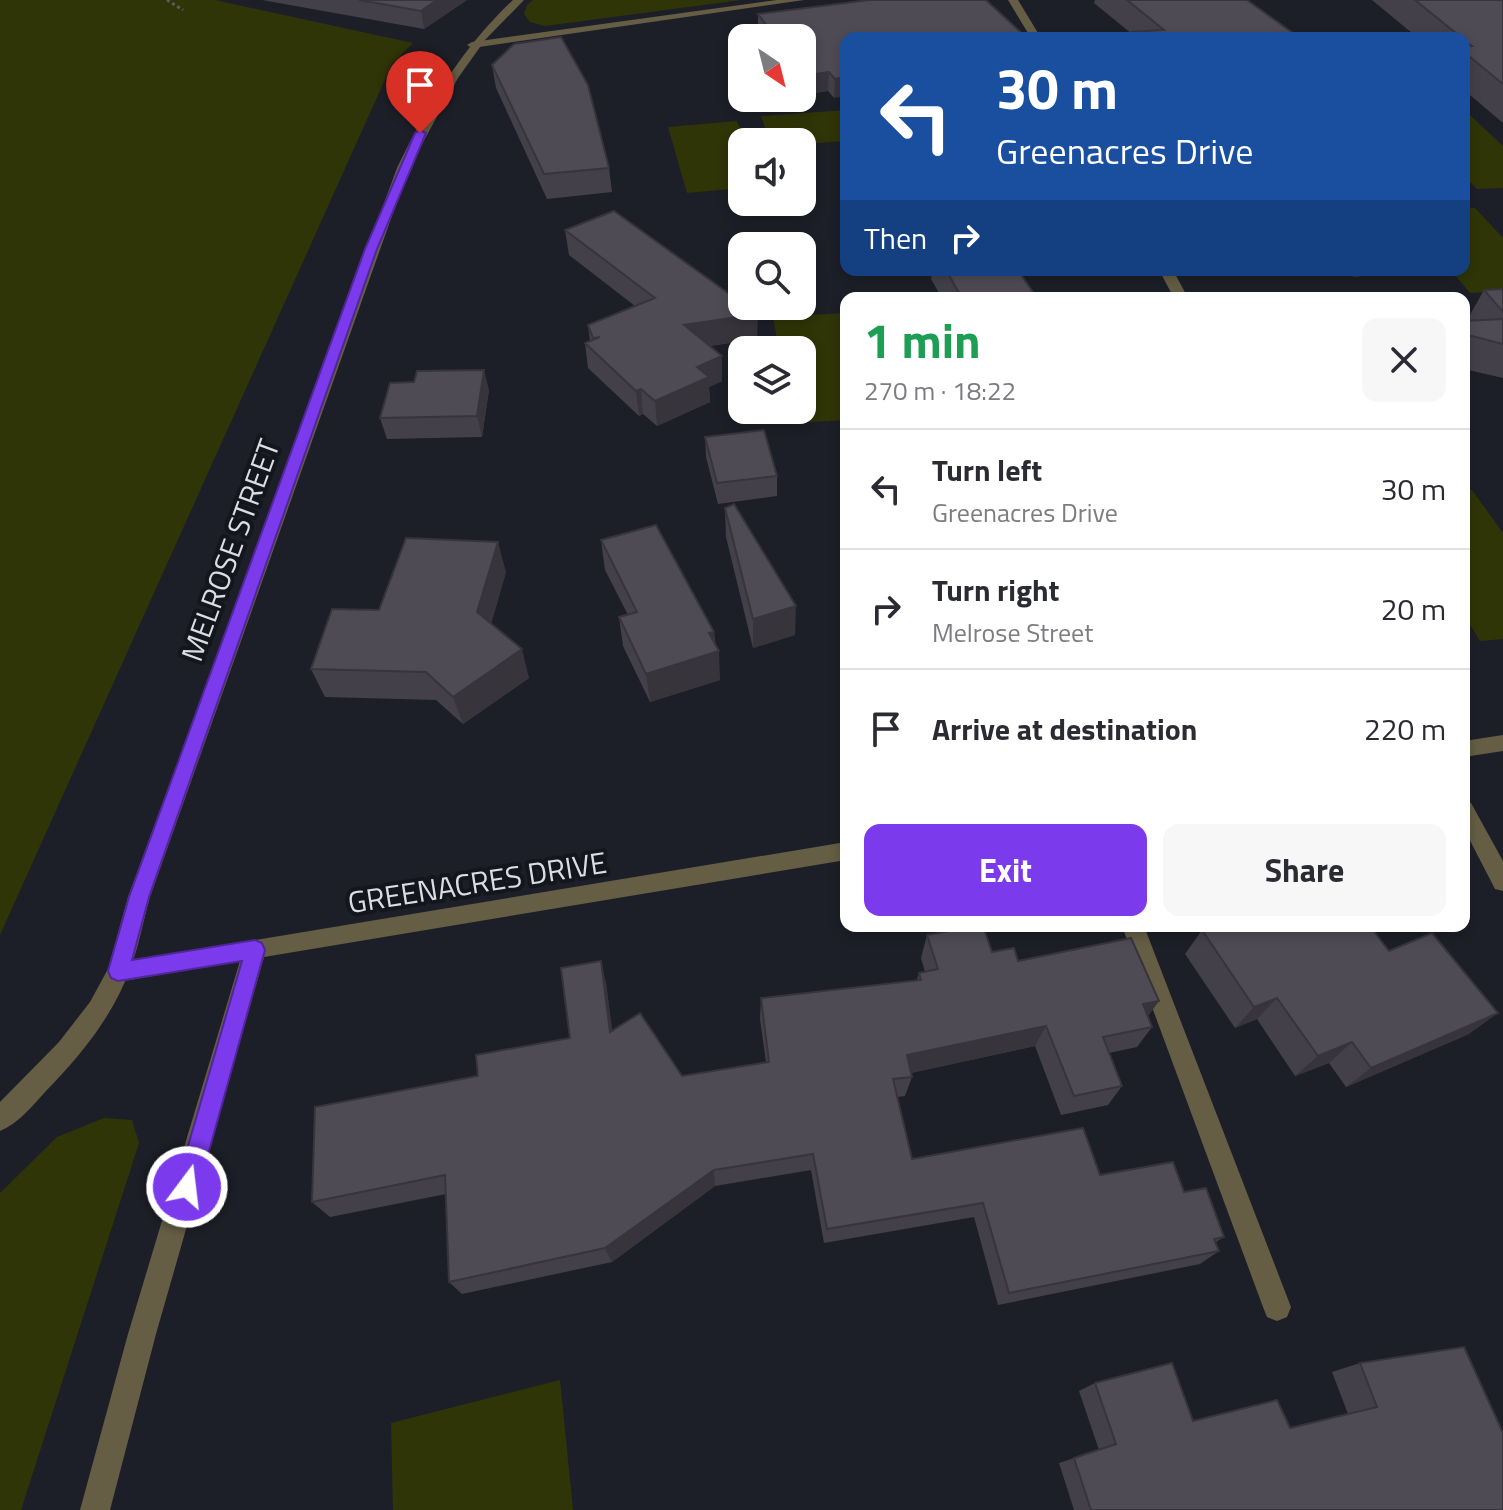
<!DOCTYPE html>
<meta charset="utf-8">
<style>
:root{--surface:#fff;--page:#f7f7f7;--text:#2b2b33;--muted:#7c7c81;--line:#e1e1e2;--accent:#7c3aed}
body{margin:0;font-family:"Titillium Web",sans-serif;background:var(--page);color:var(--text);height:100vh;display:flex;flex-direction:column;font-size:30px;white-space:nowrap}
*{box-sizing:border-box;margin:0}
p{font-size:26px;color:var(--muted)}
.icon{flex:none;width:44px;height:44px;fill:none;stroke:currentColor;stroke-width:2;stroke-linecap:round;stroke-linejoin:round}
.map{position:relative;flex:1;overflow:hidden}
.details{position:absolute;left:840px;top:292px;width:630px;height:640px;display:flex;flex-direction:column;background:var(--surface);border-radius:16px;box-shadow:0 4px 12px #0003}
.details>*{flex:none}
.guide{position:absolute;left:840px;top:32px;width:630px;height:244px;border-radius:16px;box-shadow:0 4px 12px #0003;background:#1a4fa0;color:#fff;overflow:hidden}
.needle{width:52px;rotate:145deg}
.controls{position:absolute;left:728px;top:24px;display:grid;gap:16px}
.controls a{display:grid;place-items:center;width:88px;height:88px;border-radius:16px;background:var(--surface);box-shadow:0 4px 12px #0003;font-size:40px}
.pin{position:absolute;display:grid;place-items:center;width:68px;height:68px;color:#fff;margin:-82px -34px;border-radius:50% 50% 50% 0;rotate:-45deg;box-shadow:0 0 8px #0007}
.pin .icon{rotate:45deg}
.me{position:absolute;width:88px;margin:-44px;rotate:15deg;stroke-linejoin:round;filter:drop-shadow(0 0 6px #0008)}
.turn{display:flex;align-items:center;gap:28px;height:168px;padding:0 24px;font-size:36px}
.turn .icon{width:104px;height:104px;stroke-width:2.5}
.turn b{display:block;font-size:56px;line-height:68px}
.then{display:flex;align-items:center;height:76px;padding:0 24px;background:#0003;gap:16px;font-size:30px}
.round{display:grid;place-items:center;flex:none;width:84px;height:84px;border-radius:16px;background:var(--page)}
.headline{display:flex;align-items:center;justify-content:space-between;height:136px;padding:0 24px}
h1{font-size:48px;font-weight:700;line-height:60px;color:#1e9e55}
.cta{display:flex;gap:16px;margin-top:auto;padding:16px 24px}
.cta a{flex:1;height:92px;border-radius:16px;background:var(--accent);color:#fff;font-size:32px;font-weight:700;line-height:92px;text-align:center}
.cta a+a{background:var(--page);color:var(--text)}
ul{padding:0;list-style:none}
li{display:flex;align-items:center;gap:24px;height:120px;padding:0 24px;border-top:2px solid var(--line)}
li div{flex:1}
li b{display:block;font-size:30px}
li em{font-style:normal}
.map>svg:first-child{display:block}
.green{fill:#303507}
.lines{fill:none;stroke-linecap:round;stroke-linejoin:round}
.path{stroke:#5a5c64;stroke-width:3;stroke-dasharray:3 3;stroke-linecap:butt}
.service{fill:#655e45;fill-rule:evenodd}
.minor{fill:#655e45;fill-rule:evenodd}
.tertiary{fill:#655e45;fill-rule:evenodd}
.wall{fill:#434049}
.shaded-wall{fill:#37343c}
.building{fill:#4e4b55;stroke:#37343c;stroke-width:2}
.route{fill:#7c3aed;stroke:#51269a;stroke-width:2}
.labels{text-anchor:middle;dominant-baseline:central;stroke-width:8;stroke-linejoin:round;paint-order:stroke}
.street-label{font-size:30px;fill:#dbdde3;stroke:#14161e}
</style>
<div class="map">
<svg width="1503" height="1510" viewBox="0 0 1503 1510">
<rect width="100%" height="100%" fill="#1d1f28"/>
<!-- green -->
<path class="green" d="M0,0h215l198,43 -21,21 -392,871z
M533,0h208l-196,26 -15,-4 -6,-8 3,-9z
M846,110v31l-44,3 -32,-2 -9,-26z
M1464,116h7l32,30v42l-26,1 -13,-13z
M737,121l8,21h-3v46l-55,5 -19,-66z
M1464,208h11l28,30v53l-33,2 -19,-23h13z
M846,313v107l-55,3 -2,-13h13v-60h-23l-6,-33z
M1464,490h8l31,43v106l-23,2 -16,-26z
M104,1118l28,2 7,23 -118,367h-21v-317l57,-56z
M560,1380l13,130h-180l-2,-87z"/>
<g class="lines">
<!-- path -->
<path class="path" d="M167,0l16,10"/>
<!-- service -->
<path class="service" d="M1122,926h22l147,381 -4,10 -10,4 -10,-4 -4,-10z"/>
<!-- minor -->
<path class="minor" d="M777,0h27l-332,48 -5,-3 5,-3z
M1008,0h10l23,38h-10z
M1159,270h14l15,28h-14z
M1503,735v16l-39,6v-16z
M1464,800l7,3 32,58v30l-8,-2 -31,-60z
M846,842v18l-582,97 -108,377 -46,176h-30l48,-176 112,-373 -122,21 -8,-4 -3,-7 3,-7z"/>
<!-- tertiary -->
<path class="tertiary" d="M513,0h11l-39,40 -27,38 -49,90 -259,729c-7,24 -11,49 -20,72 -17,47 -49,86 -84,122 -13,14 -28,33 -46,40v-29l59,-60 31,-40 18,-33 20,-72 269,-729c31,-63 65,-120 116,-168z"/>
</g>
<!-- wall -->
<path class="wall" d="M262,0h205l-43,29z
M869,0l-35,98 -6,-7 -14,2 -11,-13 -1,-42h-40l-4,-5v-19z
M1095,0h152l53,38h-169l1,-4 -38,-31z
M1372,0h131v123l-39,-33v-52h-46z
M492,65l117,103 3,24 -65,7 -51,-111z
M565,230l192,109 -47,7 12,10v25l-13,6 1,15 -53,24 -14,-12 -4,2 -51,-48 -3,-25 5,-2 -2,-16 47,-19 -66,-51z
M933,270h85l19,28h-95l-11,-19z
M1346,270h55l-47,7z
M1503,289v89l-39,-9v-48h4l-1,-1 17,-30z
M489,390l-7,47 -95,2 -7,-21z
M705,437l72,39v20l-59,8 -12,-47z
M725,508l70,127 -42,13 -27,-111z
M601,540l113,92 6,48 -70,22 -27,-56 -4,-29 9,-2 -23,-45z
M506,572l-15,52 38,54 -66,46 -27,-24 -111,-3 -14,-28 68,-59z
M1202,930l187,21 80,83 -123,53 -17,-24 -34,13 -38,-57 -22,9 -50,-74z
M927,935l65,17 26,9 130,55 4,11 -15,20 -28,6 13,33 -14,19 -47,10 -26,-69 -124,27 1,4 -7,19 -8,1 15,62 188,16 84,17 40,45 -8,5 3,9 -19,13 -202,41 -24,-88 -150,26 -13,-73 -96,16 -103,76 -150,32 -13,-12 -3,-88 -116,23 -18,-15 166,-126 92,-38 36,-55 6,48 70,45 84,-14 -6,-43 1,-21 156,-18 2,-7 6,-1 -4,-14z
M1360,1363l143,147h-429l-15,-47 40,-13 -20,-59 16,-8 98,38 97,7 58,-14 -16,-42z"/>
<!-- shaded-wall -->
<path class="shaded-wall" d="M437,0h30l-43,29 -3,-18z
M802,61h2l-2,19z
M829,72l-1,19 -14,2 1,-19z
M846,77v19l-12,2 1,-19z
M1357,270h44l-47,7z
M758,314l-1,25 -72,10 -1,-24z
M722,356v25l-13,6 1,15 -53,24 -2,-25 42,-34z
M484,370l5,20 -7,47 -5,-21z
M641,389l2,25 -4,2 -3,-25z
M498,542l8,30 -20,69 -9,-29z
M796,606l-1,29 -42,13v-29z
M714,632l1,20 4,-1 1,29 -70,22 -4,-28 63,-41z
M522,649l7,29 -66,46 -10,-27z
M601,961l5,22 9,69 -5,-20z
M1277,998l-20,21 -22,9 19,-21z
M1159,1001l-15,21 -1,-18z
M1498,1013l-29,21 -123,53 25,-19z
M1046,1026l-11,20 -134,29 6,-20z
M1352,1042l-23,21 -34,13 23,-20z
M714,1170l1,16 -103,76 -7,-14z"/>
<!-- building -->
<path class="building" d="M359,0h78l-16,11z
M869,0h117l41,38h-181v39l-11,2 -6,-7 -14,2 -11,-13h-2v-23h-26l-18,-24z
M1127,0h120l53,38h-163l-5,-6 32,-2z
M1415,0h88v84l-39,-32v-5l8,-1 -8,-6v-2h-2z
M561,37l27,48 21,83 -65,6 -52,-109 22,-21z
M614,211l128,92v3h5l11,8 -74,11 38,31 -25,11 12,10 -54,24 -14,-12 -5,2 -51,-48 15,-6 -7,1 -5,-13 67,-27 -90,-68z
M946,270h72l19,28h-75z
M1503,289v23l-19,-22z
M1072,293l3,5h-38z
M1503,319v25l-39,-10v-13z
M484,370l-7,46 -97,2 10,-35 24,-1 3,-11z
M764,430l13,46 -60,7 -12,-46z
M734,504l62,102 -43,13 -28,-111z
M656,525l58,107 -5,1 10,18 -73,23 -27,-57 18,-5 -36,-72z
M406,538l92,4 -21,70 45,37 -69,48 -27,-25 -115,-3 21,-60 47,1z
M976,926h7l9,26 22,-4 4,13 113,-23 28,63 -16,3 9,23 -49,10 19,49 -48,10 -28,-70 -139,29 5,22 -19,2 19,80 171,-31 17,47 73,-13 11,30 22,-4 18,49 -10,2 5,12 -210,42 -26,-90 -156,26 -14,-75 -99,16 -109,78 -156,34 -4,-107 -133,27 3,-95 163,-31 -2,-21 94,-17 -9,-70 40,-7 9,71 30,-19 42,63 87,-14 -8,-64 160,-18 -2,-7 19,-4 -11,-34z
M1214,926h156l19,25 43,-18 66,80 -127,55 -19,-26 -34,14 -41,-58 -23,9 -52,-77z
M1464,1347l39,86v77h-412l-17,-52 42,-14 -21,-61 77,-20 21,58 84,-21 13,28 87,-21 -17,-44z"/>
<!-- route -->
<path class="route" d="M420,130l6,3 -49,116 -228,648 -17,63 123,-20 7,3 3,7 -66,237 -4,9 -8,3 -8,-3 -3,-9 66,-226 -124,20 -7,-3 -3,-7 21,-74 236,-648 50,-116z"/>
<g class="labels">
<!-- street labels -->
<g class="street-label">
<text transform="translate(230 550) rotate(-70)">MELROSE STREET</text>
<text transform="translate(477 882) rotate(-9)">GREENACRES DRIVE</text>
</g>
</g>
</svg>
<div class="controls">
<a><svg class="needle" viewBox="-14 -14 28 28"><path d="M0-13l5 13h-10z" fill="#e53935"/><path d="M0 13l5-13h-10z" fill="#7c7c81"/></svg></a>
<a><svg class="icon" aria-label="sound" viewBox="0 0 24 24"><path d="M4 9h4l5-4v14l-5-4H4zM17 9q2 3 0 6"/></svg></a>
<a><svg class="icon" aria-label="search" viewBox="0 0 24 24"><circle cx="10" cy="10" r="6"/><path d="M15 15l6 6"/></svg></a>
<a><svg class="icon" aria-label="layers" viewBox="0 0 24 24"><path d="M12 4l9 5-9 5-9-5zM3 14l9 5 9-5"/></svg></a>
</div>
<div class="pin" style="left:420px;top:133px;background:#d93025"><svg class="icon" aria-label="arrive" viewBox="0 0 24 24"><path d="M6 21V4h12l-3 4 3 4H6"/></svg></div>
<svg class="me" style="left:187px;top:1187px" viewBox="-20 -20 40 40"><circle r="17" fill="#7c3aed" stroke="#fff" stroke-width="3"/><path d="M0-11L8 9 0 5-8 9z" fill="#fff"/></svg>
<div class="guide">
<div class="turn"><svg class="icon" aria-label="left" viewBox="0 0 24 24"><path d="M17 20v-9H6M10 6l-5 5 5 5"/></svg><div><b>30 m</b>Greenacres Drive</div></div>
<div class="then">Then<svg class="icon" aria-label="right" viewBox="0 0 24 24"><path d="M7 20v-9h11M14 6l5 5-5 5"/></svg></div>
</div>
<section class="details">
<div class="headline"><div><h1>1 min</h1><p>270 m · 18:22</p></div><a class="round"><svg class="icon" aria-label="close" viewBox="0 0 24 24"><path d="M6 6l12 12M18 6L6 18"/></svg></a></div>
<ul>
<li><svg class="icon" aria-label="left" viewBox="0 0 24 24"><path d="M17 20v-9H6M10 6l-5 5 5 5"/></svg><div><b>Turn left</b><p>Greenacres Drive</p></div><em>30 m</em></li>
<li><svg class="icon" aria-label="right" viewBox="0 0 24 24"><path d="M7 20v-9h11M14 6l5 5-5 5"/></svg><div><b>Turn right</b><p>Melrose Street</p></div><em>20 m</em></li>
<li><svg class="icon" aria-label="arrive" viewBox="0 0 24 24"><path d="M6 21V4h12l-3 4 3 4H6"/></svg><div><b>Arrive at destination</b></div><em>220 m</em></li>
</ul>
<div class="cta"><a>Exit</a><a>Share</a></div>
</section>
</div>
